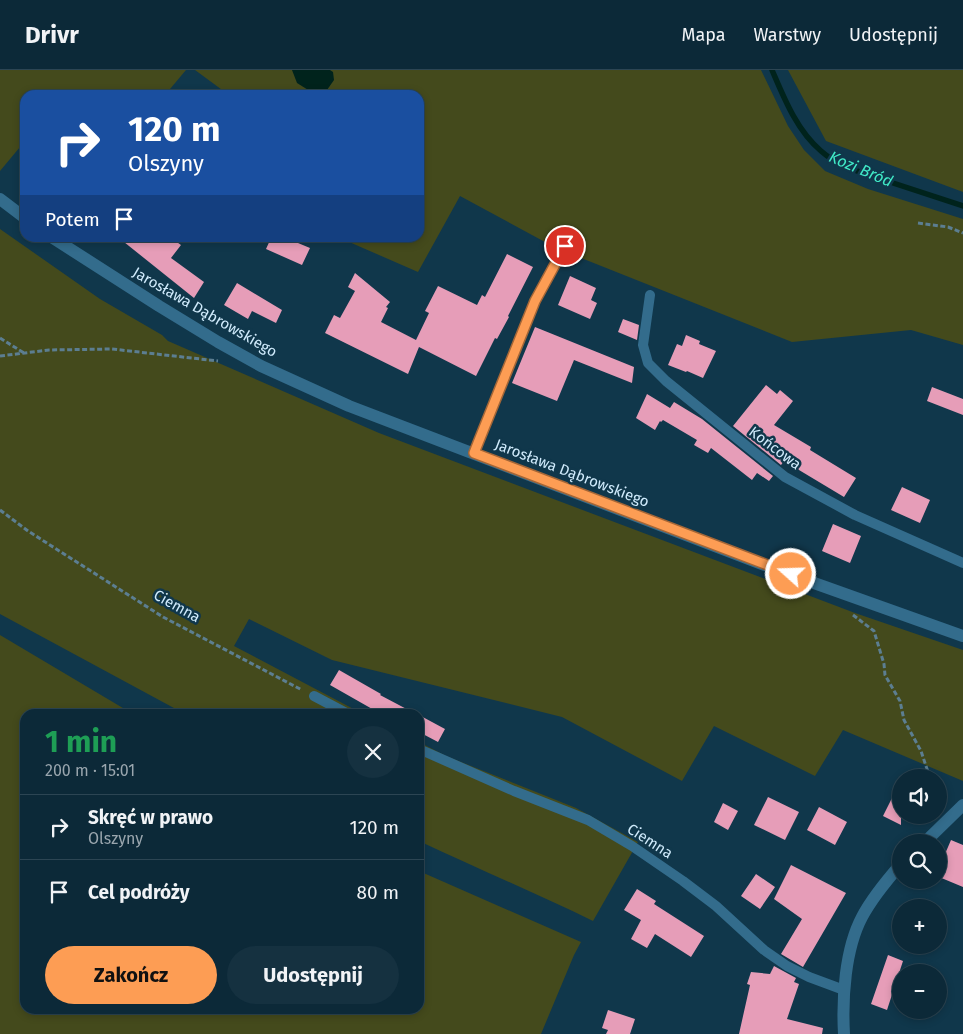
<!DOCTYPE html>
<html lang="pl">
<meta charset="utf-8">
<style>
:root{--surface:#0c2938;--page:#153140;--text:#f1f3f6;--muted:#9aa6ae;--line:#2c4553;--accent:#fd9d54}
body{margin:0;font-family:"Fira Sans",sans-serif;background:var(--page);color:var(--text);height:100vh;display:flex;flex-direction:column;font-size:19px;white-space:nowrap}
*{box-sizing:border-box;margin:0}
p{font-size:16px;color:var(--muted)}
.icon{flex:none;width:28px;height:28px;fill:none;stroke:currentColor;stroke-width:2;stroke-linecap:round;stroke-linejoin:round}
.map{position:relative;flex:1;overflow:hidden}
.details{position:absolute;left:20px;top:639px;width:404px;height:305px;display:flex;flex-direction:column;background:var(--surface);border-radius:15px;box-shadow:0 2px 8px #0003,0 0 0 1px var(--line)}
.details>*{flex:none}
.hud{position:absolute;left:20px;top:20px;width:404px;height:152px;border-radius:15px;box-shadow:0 2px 8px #0003,0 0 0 1px var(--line);background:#1a4fa0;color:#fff;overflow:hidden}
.controls{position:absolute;left:892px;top:699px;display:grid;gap:10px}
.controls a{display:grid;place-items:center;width:55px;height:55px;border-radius:50%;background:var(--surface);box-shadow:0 2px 8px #0003,0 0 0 1px var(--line);font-size:25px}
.pin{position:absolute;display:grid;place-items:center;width:42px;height:42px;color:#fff;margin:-21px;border:2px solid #fff;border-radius:50%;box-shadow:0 1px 5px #0007}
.me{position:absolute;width:55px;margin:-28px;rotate:290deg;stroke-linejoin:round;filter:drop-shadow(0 0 4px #0008)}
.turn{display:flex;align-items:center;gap:18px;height:105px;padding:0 25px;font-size:22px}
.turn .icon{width:65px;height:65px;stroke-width:2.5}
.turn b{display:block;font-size:35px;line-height:42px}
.then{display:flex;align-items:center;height:48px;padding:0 25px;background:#0003;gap:10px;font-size:19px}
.round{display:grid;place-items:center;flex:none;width:52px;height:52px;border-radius:26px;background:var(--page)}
.head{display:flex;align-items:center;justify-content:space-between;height:85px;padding:0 25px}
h1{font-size:30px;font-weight:700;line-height:38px;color:#1e9e55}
.action{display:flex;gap:10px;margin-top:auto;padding:10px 25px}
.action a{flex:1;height:58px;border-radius:30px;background:var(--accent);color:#111;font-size:20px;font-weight:700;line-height:58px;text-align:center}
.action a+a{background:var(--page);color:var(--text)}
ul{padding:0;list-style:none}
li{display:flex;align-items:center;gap:15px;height:65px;padding:0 25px;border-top:1px solid var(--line)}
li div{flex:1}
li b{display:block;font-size:19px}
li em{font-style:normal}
header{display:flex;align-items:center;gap:30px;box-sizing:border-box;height:70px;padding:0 25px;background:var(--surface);border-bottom:1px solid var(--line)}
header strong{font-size:24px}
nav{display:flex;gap:28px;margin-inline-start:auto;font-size:18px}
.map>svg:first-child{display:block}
.green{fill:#444a1c}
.water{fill:#00231c}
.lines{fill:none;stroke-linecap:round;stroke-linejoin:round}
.stream{stroke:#00231c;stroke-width:5.5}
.building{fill:#e69db8}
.path{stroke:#5c7e91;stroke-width:3;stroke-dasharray:5 2.5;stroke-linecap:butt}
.service{stroke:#336c8c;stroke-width:10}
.tertiary{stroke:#336c8c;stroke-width:12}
.route-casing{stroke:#a46637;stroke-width:12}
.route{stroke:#fd9d54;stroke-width:9}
.labels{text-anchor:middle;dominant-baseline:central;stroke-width:5;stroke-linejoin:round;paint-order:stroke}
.street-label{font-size:15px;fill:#d0ebfc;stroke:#10374b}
.water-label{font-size:16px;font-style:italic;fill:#40e9c7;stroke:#10374b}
</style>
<header>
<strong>Drivr</strong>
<nav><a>Mapa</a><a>Warstwy</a><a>Udostępnij</a></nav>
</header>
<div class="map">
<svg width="963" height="964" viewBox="0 0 963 964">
<rect width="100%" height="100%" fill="#10374b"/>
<!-- green -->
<path class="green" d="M0,0h186l-21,25h-90l-8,-5 -4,5h-38v46l-25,30z
M195,0h566l27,56 16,24 21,21 43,18 95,30v126l-52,-15 -119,12 -236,-94 -96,-52 -42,76 -78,-34h79v-143h-190z
M788,0h175v122l-137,-51z
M0,159l100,70 62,36 6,6 211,92 476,180 108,37v131l-120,-51 -28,46 -101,-50 -32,55 -120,-64 -230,-57 -83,-41 -15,27 129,68h-178l-185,-100z
M0,565l133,79h-108v295h394v-138l162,71 -7,13 -33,79h-541z
M419,672l27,14 130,52 62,34 -45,79c-57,-28 -117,-53 -174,-80z"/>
<!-- water -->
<path class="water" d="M292,0h38l3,2 1,8 -7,10 -14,3 -16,-10z"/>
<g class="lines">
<!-- stream -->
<path class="stream" d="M772,0c12,28 25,61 49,81 19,17 46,23 69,31 25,8 49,16 73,24"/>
</g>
<!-- building -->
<path class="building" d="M119,168h52l10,7 -10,13 33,24 -10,16z
M271,168h15l24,10 -8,17 -36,-16z
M507,184l26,13 -25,49 1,1 -12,22 -2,-1 -19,38 -57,-29 -11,27 -83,-41 9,-18 6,3 15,-27 -7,-4 7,-14 35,29 -4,5 2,1 -7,14 35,18 13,-27 -4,-2 13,-25 39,19 5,-10 3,2z
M570,206l26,12 -5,12 6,3 -7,16 -32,-14z
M237,213l45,27 -6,13 -24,-12 -4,8 -24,-14z
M623,249l16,6 -2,15 -19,-8z
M535,257l99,40 -2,16 -58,-23 -17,41 -45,-18z
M686,265l14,6 -1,3 17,7 -13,27 -16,-7 -1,1 -18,-7 9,-21 5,2z
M766,315l11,9 3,-4 13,11 -19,24 37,22 -1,3 46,28 -12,19 -60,-36 -3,4 -48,-39z
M932,317l31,12v16l-36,-14z
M647,324l23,14 4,-6 28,17 71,57 -4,5 -12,-8 -5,7 -41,-32 -3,5 -14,-8 3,-5 -34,-20 -2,2 -1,-1 -5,9 -19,-12z
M902,417l28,13 -10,23 -29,-13z
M833,454l28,12 -11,27 -28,-12z
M339,600l42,24 -1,1 36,19h-35l-51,-29z
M419,645l26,14 -7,13 -19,-10z
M901,710v45l-18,-9z
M768,727l31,15 -14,28 -31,-15z
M723,733l15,8 -10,19 -14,-8z
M819,737l28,15 -12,23 -28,-15z
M951,770l12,5v42l-24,-10v-9z
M791,795l55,28 -43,74 -22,-13 21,-35 -28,-20z
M756,804l19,13 -15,22 -19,-13z
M637,819l19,12 -2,3 50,32 -13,21 -36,-23 -8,14 -16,-9 10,-19 -17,-10z
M888,885l15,6 -16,49 -16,-6z
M774,896l22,12 -2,4 5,2 -12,35 36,9 -1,6h-83l11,-49 -3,-1 4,-12 19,2z
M608,940l27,9 -5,15h-24l2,-4 -6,-2z"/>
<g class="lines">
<!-- path -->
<path class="path" d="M918,153l30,4 15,6
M0,268l24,15
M0,286l49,-6 63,-1 106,12
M0,440l28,21 135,86 139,73
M853,545l21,16 10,33 1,11 15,26 4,19 17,31 9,27"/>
<!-- service -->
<path class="service" d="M650,225l-7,50 5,18 18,18 119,96 70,38 108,48
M474,383l61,-152 30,-55
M314,626l34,18
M419,679l95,42 74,29 44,26 51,35 33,25 48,44 23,16 22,11 35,13"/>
<!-- tertiary -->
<path class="tertiary" d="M0,129l25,19
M53,168l106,68 59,36 43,24 88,40 423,162 191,68
M925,772l38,-37
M844,964c-2,-36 1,-85 18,-117 10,-19 25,-37 39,-53"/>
</g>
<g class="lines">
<defs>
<path id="route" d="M565,176l-30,55 -61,152 317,121"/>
</defs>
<!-- route casing -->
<use href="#route" class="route-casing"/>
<!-- route -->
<use href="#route" class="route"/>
</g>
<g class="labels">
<!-- street labels -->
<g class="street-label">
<text transform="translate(205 242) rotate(30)">Jarosława Dąbrowskiego</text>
<text transform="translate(775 378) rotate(37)">Końcowa</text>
<text transform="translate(572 403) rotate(21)">Jarosława Dąbrowskiego</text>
<text transform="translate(177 536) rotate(29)">Ciemna</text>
<text transform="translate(650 771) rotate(33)">Ciemna</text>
</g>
<!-- water labels -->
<g class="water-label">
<text transform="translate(861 99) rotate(23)">Kozi Bród</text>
</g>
</g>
</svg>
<div class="controls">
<a><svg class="icon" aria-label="sound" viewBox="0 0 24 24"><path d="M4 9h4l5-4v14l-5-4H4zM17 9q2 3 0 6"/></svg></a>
<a><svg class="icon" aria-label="search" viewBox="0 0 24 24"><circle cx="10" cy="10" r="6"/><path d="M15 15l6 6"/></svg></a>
<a>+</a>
<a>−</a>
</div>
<div class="pin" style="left:565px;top:176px;background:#d93025"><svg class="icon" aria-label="arrive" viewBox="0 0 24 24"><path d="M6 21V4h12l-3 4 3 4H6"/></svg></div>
<svg class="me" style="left:791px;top:504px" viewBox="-20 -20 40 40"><circle r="17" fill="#fd9d54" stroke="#fff" stroke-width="3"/><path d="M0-11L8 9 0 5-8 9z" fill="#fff"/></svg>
<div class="hud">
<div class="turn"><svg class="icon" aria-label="right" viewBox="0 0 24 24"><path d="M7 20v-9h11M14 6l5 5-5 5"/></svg><div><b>120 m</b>Olszyny</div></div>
<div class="then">Potem<svg class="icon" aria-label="arrive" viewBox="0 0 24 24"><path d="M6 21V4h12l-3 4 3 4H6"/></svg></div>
</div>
<section class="details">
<div class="head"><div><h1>1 min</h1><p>200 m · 15:01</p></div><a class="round"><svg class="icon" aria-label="close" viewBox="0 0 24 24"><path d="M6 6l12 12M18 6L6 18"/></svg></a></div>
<ul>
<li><svg class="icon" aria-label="right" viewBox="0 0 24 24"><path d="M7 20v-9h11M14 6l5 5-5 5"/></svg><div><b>Skręć w prawo</b><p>Olszyny</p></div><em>120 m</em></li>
<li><svg class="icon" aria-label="arrive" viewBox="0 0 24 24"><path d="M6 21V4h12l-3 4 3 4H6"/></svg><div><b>Cel podróży</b></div><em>80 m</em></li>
</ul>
<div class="action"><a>Zakończ</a><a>Udostępnij</a></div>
</section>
</div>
